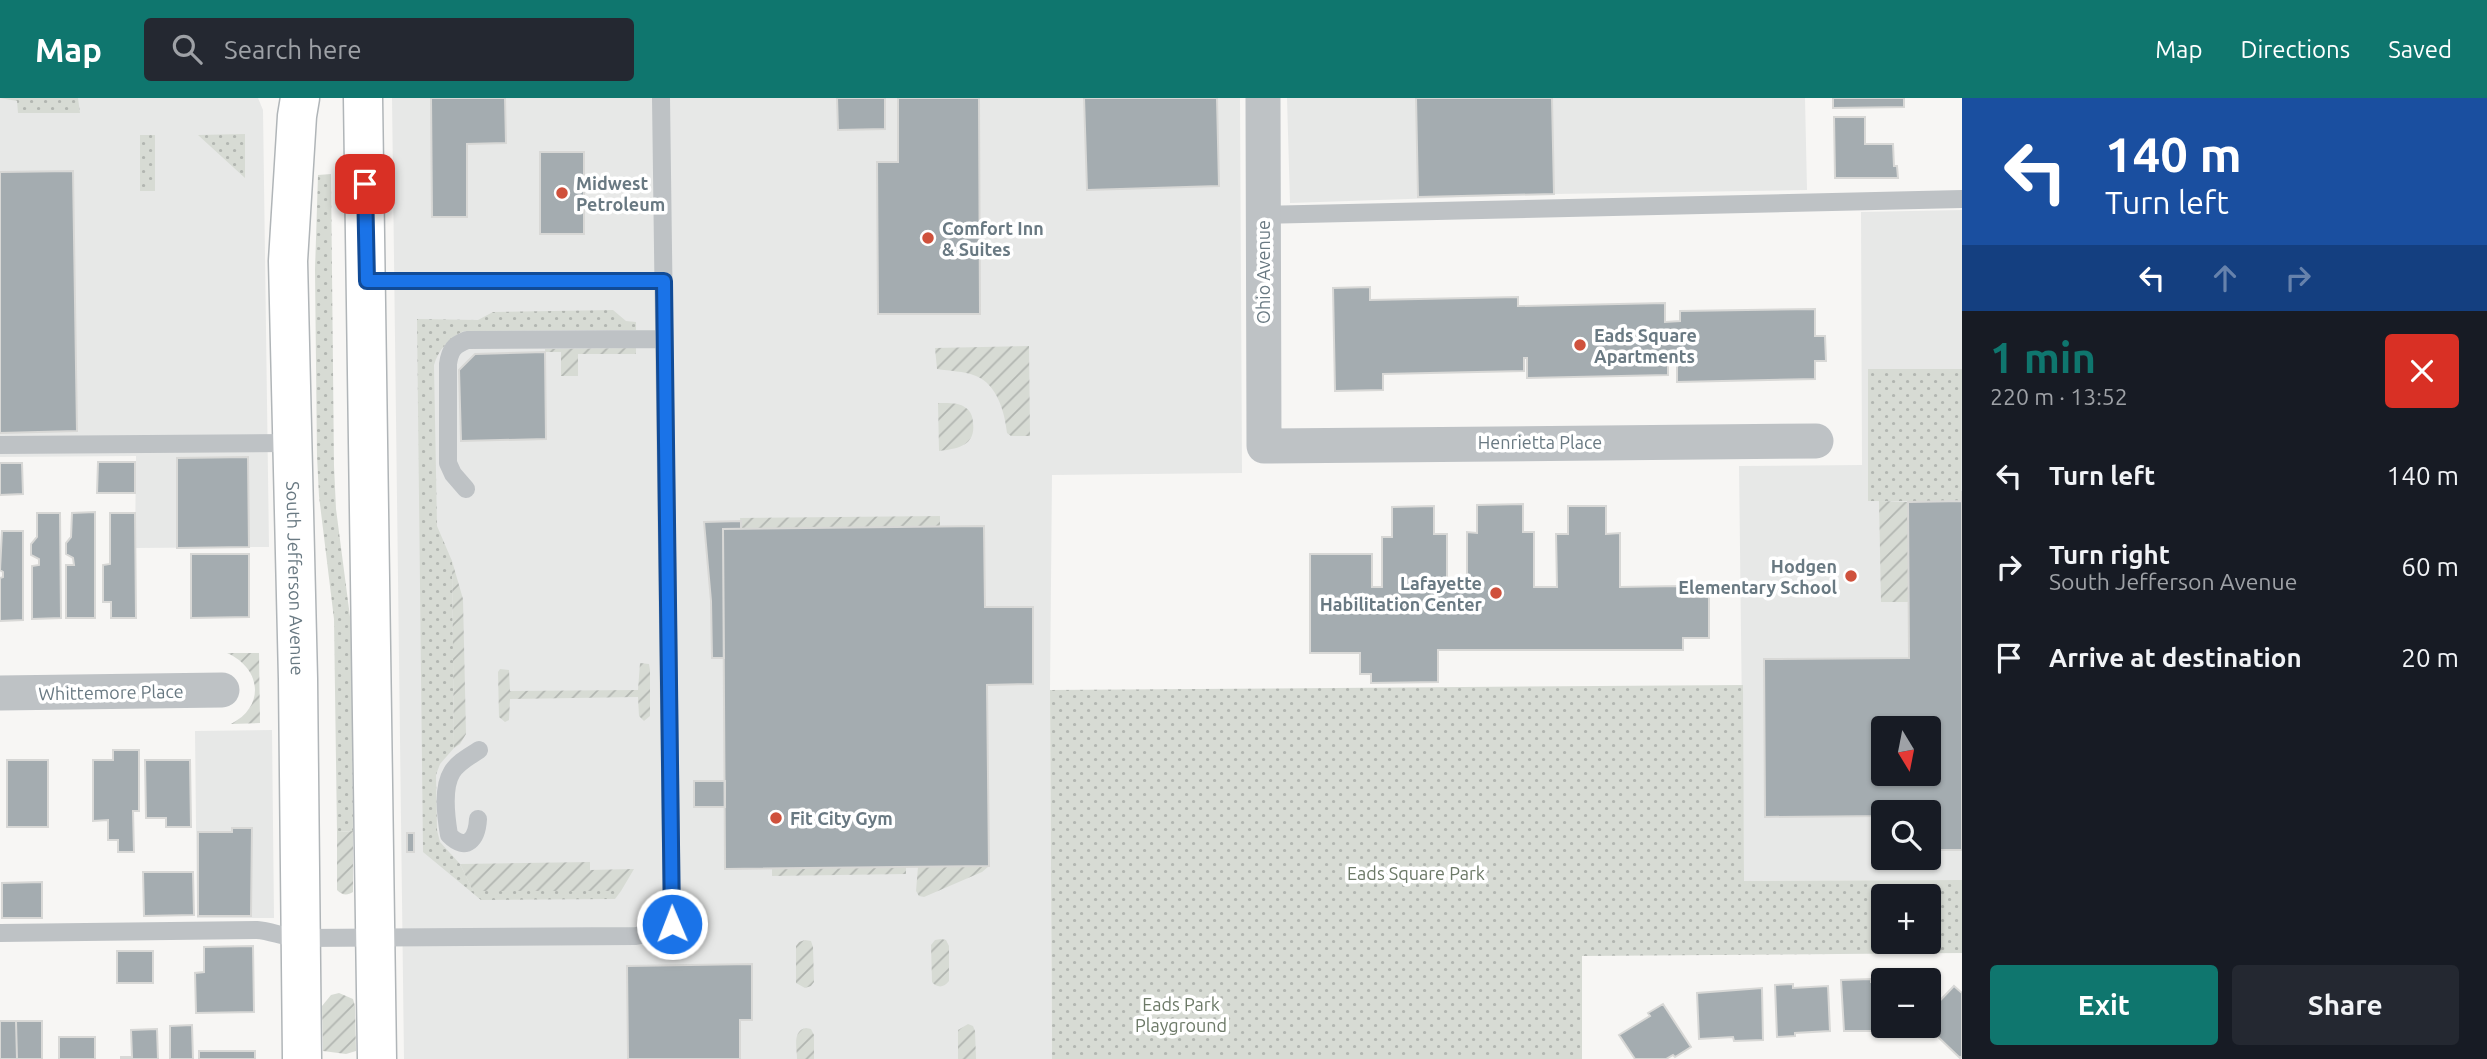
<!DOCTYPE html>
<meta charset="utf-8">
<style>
:root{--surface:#171b24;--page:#242831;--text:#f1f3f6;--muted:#9ea1a6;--accent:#0f766e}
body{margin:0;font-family:Ubuntu,sans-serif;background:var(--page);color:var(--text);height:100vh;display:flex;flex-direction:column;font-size:26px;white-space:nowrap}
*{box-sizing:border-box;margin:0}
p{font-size:23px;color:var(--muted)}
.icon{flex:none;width:38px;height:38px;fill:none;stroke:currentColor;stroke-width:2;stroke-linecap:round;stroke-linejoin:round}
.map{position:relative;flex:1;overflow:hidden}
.panel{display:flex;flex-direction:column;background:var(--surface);width:525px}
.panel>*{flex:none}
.guide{background:#1a4fa0;color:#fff;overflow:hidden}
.needle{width:46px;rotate:170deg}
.controls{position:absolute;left:1871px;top:618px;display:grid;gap:14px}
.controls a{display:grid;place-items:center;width:70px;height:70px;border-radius:7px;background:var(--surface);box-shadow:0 2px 5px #0004;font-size:35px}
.pin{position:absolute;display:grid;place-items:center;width:60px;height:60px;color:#fff;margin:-30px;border-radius:14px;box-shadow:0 4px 10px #0006}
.me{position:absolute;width:77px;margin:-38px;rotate:359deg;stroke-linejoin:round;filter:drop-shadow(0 0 5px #0008)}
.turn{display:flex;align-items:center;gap:24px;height:147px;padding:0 28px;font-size:32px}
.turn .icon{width:91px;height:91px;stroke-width:2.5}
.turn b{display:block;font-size:49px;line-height:60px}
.lanes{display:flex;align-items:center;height:66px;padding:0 28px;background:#0003;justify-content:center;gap:35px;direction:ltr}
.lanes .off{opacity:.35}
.round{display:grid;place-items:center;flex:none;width:74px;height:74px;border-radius:7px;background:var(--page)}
.head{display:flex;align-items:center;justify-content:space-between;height:119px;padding:0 28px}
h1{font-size:42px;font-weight:600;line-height:52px;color:var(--accent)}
.primary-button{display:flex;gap:14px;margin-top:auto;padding:14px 28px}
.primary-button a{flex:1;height:80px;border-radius:7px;background:var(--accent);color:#fff;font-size:28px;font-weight:600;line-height:80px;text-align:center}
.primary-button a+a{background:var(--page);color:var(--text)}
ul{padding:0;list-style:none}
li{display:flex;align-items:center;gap:21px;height:91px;padding:0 28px}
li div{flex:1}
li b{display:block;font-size:26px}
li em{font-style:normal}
header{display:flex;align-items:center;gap:42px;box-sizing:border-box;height:98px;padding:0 35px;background:var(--accent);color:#fff}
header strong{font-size:33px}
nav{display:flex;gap:38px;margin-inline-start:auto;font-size:24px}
.search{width:490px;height:63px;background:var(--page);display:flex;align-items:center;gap:18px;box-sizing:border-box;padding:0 24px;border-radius:7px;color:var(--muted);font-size:26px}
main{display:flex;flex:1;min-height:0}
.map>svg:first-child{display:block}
.built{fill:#e7e8e7;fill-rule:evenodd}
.grass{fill:url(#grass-dots);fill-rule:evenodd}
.garden{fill:url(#garden-furrows)}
.building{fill:#a4acb0;stroke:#d8d8d6;stroke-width:2;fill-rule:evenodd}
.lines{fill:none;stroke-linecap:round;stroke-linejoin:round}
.primary-casing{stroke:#b0b5b8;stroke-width:41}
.service{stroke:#bec2c5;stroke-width:18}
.minor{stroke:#bec2c5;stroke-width:35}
.primary{stroke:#fff;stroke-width:38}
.route-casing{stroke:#114b97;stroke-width:18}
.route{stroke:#1a73e8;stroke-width:12}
.poi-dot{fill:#cf513c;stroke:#fff;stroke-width:2.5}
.labels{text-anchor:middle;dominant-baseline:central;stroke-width:7;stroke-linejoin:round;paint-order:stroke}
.poi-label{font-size:18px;font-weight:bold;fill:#697982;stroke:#fff;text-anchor:start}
.street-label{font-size:18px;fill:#697982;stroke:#fff}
.park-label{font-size:18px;fill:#6c7967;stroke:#fff}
</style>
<header>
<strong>Map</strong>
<div class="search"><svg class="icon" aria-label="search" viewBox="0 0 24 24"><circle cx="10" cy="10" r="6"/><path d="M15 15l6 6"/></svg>Search here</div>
<nav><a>Map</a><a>Directions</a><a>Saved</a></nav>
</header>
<main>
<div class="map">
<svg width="1962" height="961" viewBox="0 0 1962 961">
<defs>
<pattern id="grass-dots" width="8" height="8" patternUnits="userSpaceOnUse" patternTransform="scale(1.75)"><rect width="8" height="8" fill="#d7dbd4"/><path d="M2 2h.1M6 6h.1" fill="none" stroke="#b2b6b1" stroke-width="1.8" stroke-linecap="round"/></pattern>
<pattern id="garden-furrows" width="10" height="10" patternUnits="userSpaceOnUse" patternTransform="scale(1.75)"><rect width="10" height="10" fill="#d7dbd4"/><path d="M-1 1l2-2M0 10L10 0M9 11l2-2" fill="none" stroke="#b2b6b1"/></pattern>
</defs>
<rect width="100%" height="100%" fill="#f7f6f4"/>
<!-- built -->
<path class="built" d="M0,0h258l5,12 6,437 -134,1 1,-92 -136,1z
M392,0h848l2,375 -190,2 -2,215 2,369h-648z
M1287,0h518l2,92 -253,4 -264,9z
M1962,112v670l-218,1 -5,-415 123,-1 -1,-253zM1883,630h45v46h-45zM1883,714h45v46h-45z
M272,632l2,188h-77l-2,-187z"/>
<!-- grass -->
<path class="grass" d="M0,0h78l2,15h-62l-1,-12z
M245,36v44l-47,-43z
M140,37h15v56h-15z
M331,76l3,292 2,43 16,123 1,199 -16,1 -3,-213 -15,-123 -2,-40 -2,-186 3,-95z
M613,212l13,11 10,1v8l-172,1c-14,6 -26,19 -30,34l3,161 15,35 2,187 -14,16 -4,11 1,55 3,12 20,22 13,27h148l-6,8 -134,1 -58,-48 -6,-533 61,1 15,-8z
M1868,271h94l-1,132h-93z
M1743,587l1,196 218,-1v73l-380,3v103h-530l-2,-369zM1883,798h45v46h-45z"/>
<!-- garden -->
<path class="garden" d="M1029,248l1,90h-19l-4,-3c-2,-20 -10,-49 -31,-57 -13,-5 -26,-5 -39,-7l-2,-21z
M636,250v6h-58v22h-17v-24h-16v-3z
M938,305c9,0 21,-1 28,5 5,3 7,10 7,15 3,23 -16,26 -34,28z
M1879,403l29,1 1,100h-28z
M940,418v11l-199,2 -1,-11z
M452,463l11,38 3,135 -6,10 -6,4z
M227,555h32l1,70 -29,1c35,-18 30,-56 -4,-71z
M640,565l9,1 1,6v46l-6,5 -5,-5 -1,-19 -128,2 -1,21 -4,2 -6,-5 -1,-45 2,-3 9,1 1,21 128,-1z
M353,733v61c-6,4 -11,3 -16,-2v-58z
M590,764v8l44,-1 -13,22h-148l-13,-27z
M989,768l-7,6 -58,25 -5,-1 -3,-5 2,-24z
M906,769v7l-134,2v-8z
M941,841l5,1 3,6v35c-5,7 -12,7 -17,1l-1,-37 4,-5z
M805,842l6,1 2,6 1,35 -3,4 -6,2 -9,-5v-37l3,-4z
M339,895l14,6 2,7 1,45 -10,3 -23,-3 -1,-45 9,-11z
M968,926l5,2 2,5 1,28h-18v-29z
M806,930l5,1 3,6v24h-17c0,-12 -5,-28 9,-31z"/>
<!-- building -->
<path class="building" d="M431,0h74l1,45 -39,1v73h-35z
M837,0h48v31l-47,1z
M898,0h81l1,216h-102l-1,-152h21z
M1084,0h133l2,88 -132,4z
M1416,0h136l2,96 -136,3z
M1833,0h71v9l-71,1z
M1834,19h31v27h28l1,22h3l1,12h-63z
M540,54h44v82h-44z
M73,73l4,260 -77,2v-261z
M1370,189v13l148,-3v9l147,-3v19l15,-1v-10l135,-2v27h10l1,25h-11v18l-138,3v-28h-9v21l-141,3v-20h-3v13l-141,3v16l-48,1 -2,-103z
M545,254l1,87 -85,2 -2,-71 16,-16z
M248,359l1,90 -72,1v-90z
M98,364h37v31h-38z
M0,365h22l1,31 -23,1z
M1962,393v359h-34v-38h-45v4l-118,1 -1,-158 145,-1 -1,-156 53,-1zM1883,630h45v46h-45z
M1523,406v28h11v55h23l-1,-53h12v-28h38v28l14,-1v54l61,-1 1,11h27v41h-26v12h-245v32l-67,1v-9h-11v-21h-50v-99h62v33h10v-50h10v-30l42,-1v28h13v55h20v-57l10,1v-28z
M95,414v106h-29v-53h8l-1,-7 -7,-4v-11l5,-6 1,-24z
M37,415h23l1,105 -29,1v-53l7,-1v-6l-8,-4v-11l6,-7z
M110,415h25l1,105h-25v-16h-8v-37l7,-1z
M741,423v8h-18l1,129h-12l-1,-57 -7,-79z
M984,428l1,81h48v77l-46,1 2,181 -264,3 -2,-340z
M2,433h21v89l-23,1v-43l3,-1v-5l-3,-2z
M191,456h58v63l-58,1z
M113,652h26v61h-6l1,41h-16v-12h-10v-20l-15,1v-61h20z
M7,662h41v67h-41z
M145,662h45l1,67h-25v-9h-20z
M694,683h31v26h-31z
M232,730h20l-1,88h-53v-84h34z
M407,735h7v19h-7z
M143,774h50l1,43 -50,1z
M42,784v36h-40v-35z
M253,848l1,66 -58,1 -1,-40 9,-1v-25z
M117,853h36v32h-36z
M752,866v56h-12v39h-112l-1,-93z
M1871,881v3h12v44h25l-36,1v4h-28l-3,-51z
M1793,886v4l35,-2 2,45 -35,2v3l-18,1 -2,-52z
M1954,888l8,7v63l-2,2 -26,-25 -2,3 -11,-10h7v-13z
M1762,890l1,52 -29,1 -1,-4 -34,2 -2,-46z
M1663,906l28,43 -16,10 -2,-2 -7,4h-31l-16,-24 31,-19 -2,-3z
M0,923h16l1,38h-17z
M16,923h26v38h-25z
M192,927l1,34h-23v-33z
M157,931l1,30h-37v-2h11l-1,-27z
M59,939h36v22h-36z
M199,953h56v8h-56z"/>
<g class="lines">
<defs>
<g id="primary">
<path id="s1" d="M300,0l-3,18 -9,145 10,418 4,380"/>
<path d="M363,0l14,961"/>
</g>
</defs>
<!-- primary casing -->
<use href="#primary" class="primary-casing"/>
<!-- service -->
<path class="service" d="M1263,117l699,-16
M367,183h297
M0,347l291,-2
M466,391l-13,-15 -5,-11v-99c2,-14 6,-19 19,-24l197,-1
M478,721c-1,19 -11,34 -29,16 -3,-18 -7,-47 3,-63 6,-10 18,-16 27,-22
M0,835l257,-3c15,1 28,8 44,8l335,-2 21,-4 15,-8 -11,-826"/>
<!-- minor -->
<path class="minor" d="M1263,0l1,348 552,-5
M0,595l222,-3"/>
<!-- primary -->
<use href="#primary" class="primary"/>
</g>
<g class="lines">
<defs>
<path id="route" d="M365,86l2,97h297l8,643"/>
</defs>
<!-- route casing -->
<use href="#route" class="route-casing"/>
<!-- route -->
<use href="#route" class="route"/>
</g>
<!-- markers -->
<g class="poi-dot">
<circle cx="562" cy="95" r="7"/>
<circle cx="928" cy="140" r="7"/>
<circle cx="1580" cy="247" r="7"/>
<circle cx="1851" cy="478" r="7"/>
<circle cx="1496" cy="495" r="7"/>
<circle cx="776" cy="720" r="7"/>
</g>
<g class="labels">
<!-- poi labels -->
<g class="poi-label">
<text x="576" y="85">Midwest<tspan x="576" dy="21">Petroleum</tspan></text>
<text x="942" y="130">Comfort Inn<tspan x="942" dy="21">&amp; Suites</tspan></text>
<text x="1594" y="237">Eads Square<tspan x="1594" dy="21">Apartments</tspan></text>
<text x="1837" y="468" text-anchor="end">Hodgen<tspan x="1837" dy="21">Elementary School</tspan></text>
<text x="1482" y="485" text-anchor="end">Lafayette<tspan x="1482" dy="21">Habilitation Center</tspan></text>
<text x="790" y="720">Fit City Gym</text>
</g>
<!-- street labels -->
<g class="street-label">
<text transform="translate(1263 174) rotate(-90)">Ohio Avenue</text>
<text x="1540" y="344">Henrietta Place</text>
<text stroke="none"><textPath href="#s1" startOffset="481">South Jefferson Avenue</textPath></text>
<text transform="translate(111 594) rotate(-1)">Whittemore Place</text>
</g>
<!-- park labels -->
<g class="park-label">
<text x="1416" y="775">Eads Square Park</text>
<text x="1181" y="906">Eads Park<tspan x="1181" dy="21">Playground</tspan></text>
</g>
</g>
</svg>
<div class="controls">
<a><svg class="needle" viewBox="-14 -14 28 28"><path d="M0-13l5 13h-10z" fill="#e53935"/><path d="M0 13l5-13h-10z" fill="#9ea1a6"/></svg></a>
<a><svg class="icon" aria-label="search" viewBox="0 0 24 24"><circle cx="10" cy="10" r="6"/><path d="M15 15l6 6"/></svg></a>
<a>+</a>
<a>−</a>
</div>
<div class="pin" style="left:365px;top:86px;background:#d93025"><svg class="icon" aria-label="arrive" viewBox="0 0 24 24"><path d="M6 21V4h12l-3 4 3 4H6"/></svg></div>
<svg class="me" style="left:672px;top:826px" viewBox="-20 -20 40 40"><circle r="17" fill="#1a73e8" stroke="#fff" stroke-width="3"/><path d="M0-11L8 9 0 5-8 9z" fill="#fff"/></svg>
</div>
<section class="panel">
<div class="guide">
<div class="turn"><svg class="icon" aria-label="left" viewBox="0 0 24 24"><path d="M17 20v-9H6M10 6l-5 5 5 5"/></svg><div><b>140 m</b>Turn left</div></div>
<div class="lanes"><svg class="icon" aria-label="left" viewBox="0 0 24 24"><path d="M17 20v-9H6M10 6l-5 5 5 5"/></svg><svg class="icon off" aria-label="ahead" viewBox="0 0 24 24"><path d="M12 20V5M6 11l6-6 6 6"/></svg><svg class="icon off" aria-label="right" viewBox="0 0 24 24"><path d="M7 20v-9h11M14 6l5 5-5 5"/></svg></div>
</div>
<div class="head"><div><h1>1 min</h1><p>220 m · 13:52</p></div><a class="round" style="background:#d93025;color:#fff"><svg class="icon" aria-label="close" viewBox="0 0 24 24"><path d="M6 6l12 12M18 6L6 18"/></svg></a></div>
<ul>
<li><svg class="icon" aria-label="left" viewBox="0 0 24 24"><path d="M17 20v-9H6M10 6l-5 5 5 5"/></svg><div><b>Turn left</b></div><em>140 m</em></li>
<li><svg class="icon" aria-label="right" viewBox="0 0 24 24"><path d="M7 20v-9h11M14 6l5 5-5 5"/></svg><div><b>Turn right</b><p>South Jefferson Avenue</p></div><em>60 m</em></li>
<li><svg class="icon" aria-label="arrive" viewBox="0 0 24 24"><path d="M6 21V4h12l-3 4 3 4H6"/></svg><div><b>Arrive at destination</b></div><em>20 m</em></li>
</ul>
<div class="primary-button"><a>Exit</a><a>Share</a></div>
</section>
</main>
